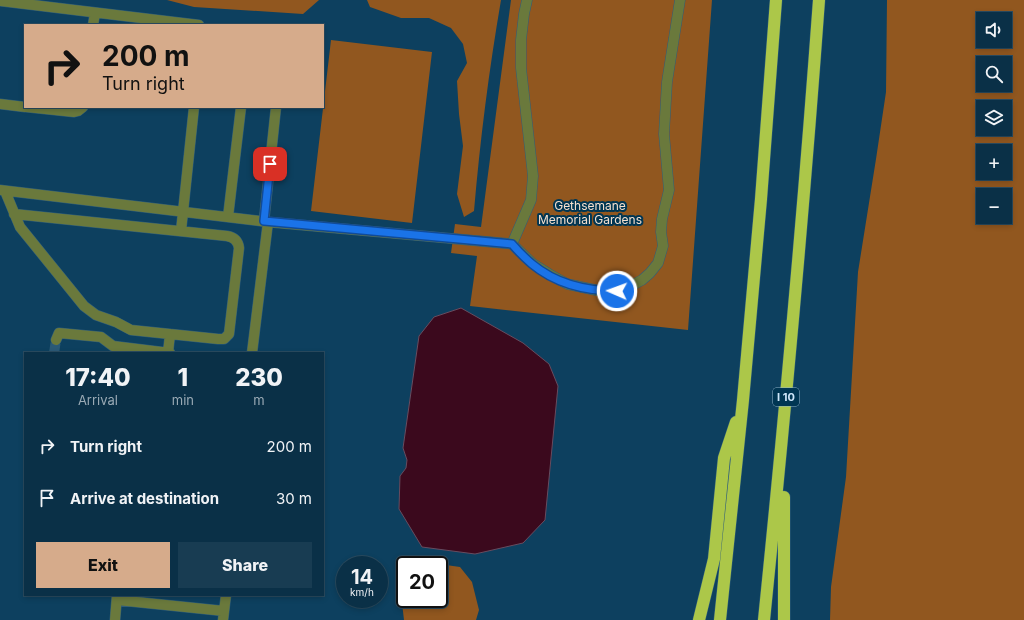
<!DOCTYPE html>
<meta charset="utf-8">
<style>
:root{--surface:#0a3047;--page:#183c52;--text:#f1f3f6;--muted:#99a9b4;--line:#2a4b60;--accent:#d6ab8b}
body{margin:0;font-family:Inter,sans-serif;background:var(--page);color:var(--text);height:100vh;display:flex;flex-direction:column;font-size:15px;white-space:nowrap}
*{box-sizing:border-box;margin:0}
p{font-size:13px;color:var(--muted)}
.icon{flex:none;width:22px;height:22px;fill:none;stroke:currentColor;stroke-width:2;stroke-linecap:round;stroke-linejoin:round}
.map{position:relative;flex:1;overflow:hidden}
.drawer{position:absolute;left:24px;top:352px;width:300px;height:244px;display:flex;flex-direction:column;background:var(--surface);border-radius:0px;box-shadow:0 2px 6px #0003,0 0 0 1px var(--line)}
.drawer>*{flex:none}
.banner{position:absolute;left:24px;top:24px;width:300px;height:84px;border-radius:0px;box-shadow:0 2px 6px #0003,0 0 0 1px var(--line);background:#d6ab8b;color:#111;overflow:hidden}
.tools{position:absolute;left:976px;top:12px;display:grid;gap:8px}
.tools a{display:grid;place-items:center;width:36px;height:36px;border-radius:0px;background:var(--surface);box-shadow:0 2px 6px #0003,0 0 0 1px var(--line);font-size:20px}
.speed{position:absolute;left:336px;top:556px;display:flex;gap:8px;font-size:20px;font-weight:700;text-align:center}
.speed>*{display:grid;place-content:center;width:52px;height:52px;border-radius:50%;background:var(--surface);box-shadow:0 2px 6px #0003,0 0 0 1px var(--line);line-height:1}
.speed small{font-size:10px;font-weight:400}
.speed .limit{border:2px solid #111;border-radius:6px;background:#fff;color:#111}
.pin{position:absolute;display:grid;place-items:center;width:34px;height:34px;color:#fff;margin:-17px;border-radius:8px;box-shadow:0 2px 6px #0006}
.me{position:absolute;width:44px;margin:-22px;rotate:272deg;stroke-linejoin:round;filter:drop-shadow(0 0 3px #0008)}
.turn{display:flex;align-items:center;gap:14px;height:84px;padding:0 12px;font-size:18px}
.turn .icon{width:52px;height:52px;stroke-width:2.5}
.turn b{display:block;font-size:28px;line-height:34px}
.eta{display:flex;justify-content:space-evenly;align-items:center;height:68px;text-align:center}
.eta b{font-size:24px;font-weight:800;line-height:28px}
.cta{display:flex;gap:8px;margin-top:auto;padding:8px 12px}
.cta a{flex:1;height:46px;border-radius:0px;background:var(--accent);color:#111;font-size:16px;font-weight:800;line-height:46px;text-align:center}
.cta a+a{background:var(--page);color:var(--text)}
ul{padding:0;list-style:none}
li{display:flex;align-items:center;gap:12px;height:52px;padding:0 12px}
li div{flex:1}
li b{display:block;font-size:15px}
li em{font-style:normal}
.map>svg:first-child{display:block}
.green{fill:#91571f;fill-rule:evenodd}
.water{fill:#3b091d;stroke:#674c5f}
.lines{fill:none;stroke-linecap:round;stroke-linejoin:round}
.minor-tunnel{stroke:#2a5976;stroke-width:10;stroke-dasharray:10 5;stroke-linecap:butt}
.minor-casing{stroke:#305e7b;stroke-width:11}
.highway-casing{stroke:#305e7b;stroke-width:13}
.minor{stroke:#6a793c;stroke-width:10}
.highway{stroke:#acc749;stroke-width:12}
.route-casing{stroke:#114b97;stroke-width:10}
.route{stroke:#1a73e8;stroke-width:7}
.labels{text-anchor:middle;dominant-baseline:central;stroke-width:4;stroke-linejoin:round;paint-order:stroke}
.shield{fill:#003653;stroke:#90b2c8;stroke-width:1}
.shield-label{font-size:11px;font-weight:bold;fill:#cee7fa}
.park-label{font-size:12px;fill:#f5e0cf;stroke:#003653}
</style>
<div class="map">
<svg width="1024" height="620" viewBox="0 0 1024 620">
<rect width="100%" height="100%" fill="#0d405f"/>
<!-- green -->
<path class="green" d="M167,0h152l-16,14 -109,-7z
M367,0h134c-12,70 -21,140 -27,211l-10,6 -7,-23 6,-48 -4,-32 -2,-33 10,-18 -4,-19 -12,-16 -22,-10h-28l-31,-11z
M511,0h201l-24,330 -218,-24 7,-50 -26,-3 4,-29 26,3z
M887,0h137v620h-194l1,-33 15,-110 12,-205 18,-113 10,-67zM983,19h22v22h-22zM983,63h22v22h-22zM983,107h22v22h-22zM983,151h22v22h-22zM983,195h22v22h-22z
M331,40l101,12 -20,171 -101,-12z
M439,564l21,3 12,15 7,28 -3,10h-72l-2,-17 4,-4h33z"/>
<!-- water -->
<path class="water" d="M461,308l62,35 26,21 9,22 -13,134 -22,23 -48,11 -53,-7 -23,-38 1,-33 6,-8 1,-8 -4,-12 16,-112 15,-19z"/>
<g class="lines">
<!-- minor-tunnel -->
<path class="minor-tunnel" d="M54,353l2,-13"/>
<defs>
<path id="minor" d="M0,1l199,24
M93,25l2,-12
M0,104l25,3
M26,107l48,5 4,-1 5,-4
M0,190l268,32 244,22 21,20 16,10 18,10 33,7h17l12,-4 13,-7 8,-7 8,-10 5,-17 -2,-14 1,-13 7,-29 -5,-56 3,-52 13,-82
M5,191l15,36 64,79 12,9 20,7 15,8 87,9h6l5,-5 10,-86c-1,-8 -6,-11 -12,-12l-213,-22
M228,217l13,-110
M264,221l12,-114
M181,231l13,-124
M512,244l19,-44 2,-24 -12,-108v-28l3,-26 3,-14
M56,340l3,-7 42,4 12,9 57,7
M168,353l2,-19
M252,353l16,-131
M117,600l107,11
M115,620l2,-25
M223,620l3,-25"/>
<path id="highway" d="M784,497v123
M699,620l15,-61 10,-101 12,-36
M720,620l23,-220 18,-201 15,-199
M764,620c21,-206 40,-413 55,-620"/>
</defs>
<!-- minor casing -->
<use href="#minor" class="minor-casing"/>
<!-- highway casing -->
<use href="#highway" class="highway-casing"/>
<!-- minor -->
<use href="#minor" class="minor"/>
<!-- highway -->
<use href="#highway" class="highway"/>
</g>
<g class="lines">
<defs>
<path id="route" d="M270,164l-6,57 248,23c6,7 13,14 20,20 24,20 55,27 85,27"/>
</defs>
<!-- route casing -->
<use href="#route" class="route-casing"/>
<!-- route -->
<use href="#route" class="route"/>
</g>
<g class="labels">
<!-- shield labels -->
<rect class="shield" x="773" y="388" width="26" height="18" rx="3"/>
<g class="shield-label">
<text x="786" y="397">I 10</text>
</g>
<!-- park labels -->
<g class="park-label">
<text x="590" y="205">Gethsemane<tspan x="590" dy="14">Memorial Gardens</tspan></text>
</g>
</g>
</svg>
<div class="tools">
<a><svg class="icon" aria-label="sound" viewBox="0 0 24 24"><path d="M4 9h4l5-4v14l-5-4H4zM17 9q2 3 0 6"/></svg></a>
<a><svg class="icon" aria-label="search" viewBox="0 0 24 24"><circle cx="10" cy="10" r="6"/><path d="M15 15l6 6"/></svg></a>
<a><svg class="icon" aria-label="layers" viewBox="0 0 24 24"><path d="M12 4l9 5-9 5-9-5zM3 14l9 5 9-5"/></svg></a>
<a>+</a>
<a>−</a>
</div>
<div class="speed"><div>14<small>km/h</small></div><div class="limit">20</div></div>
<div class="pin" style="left:270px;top:164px;background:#d93025"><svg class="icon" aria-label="arrive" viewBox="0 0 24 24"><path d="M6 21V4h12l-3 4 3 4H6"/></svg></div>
<svg class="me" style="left:617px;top:291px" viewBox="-20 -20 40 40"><circle r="17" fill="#1a73e8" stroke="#fff" stroke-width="3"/><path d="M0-11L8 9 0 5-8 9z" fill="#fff"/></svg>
<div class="banner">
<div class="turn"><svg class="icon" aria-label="right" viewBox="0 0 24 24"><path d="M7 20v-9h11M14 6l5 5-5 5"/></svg><div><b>200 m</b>Turn right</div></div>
</div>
<section class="drawer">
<div class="eta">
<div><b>17:40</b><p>Arrival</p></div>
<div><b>1</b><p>min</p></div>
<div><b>230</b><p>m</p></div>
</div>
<ul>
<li><svg class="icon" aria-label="right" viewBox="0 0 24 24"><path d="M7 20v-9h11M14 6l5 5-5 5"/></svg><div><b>Turn right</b></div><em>200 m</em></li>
<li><svg class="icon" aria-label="arrive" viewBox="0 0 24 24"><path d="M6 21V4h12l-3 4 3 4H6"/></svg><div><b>Arrive at destination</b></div><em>30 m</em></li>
</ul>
<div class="cta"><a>Exit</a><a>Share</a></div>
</section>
</div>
